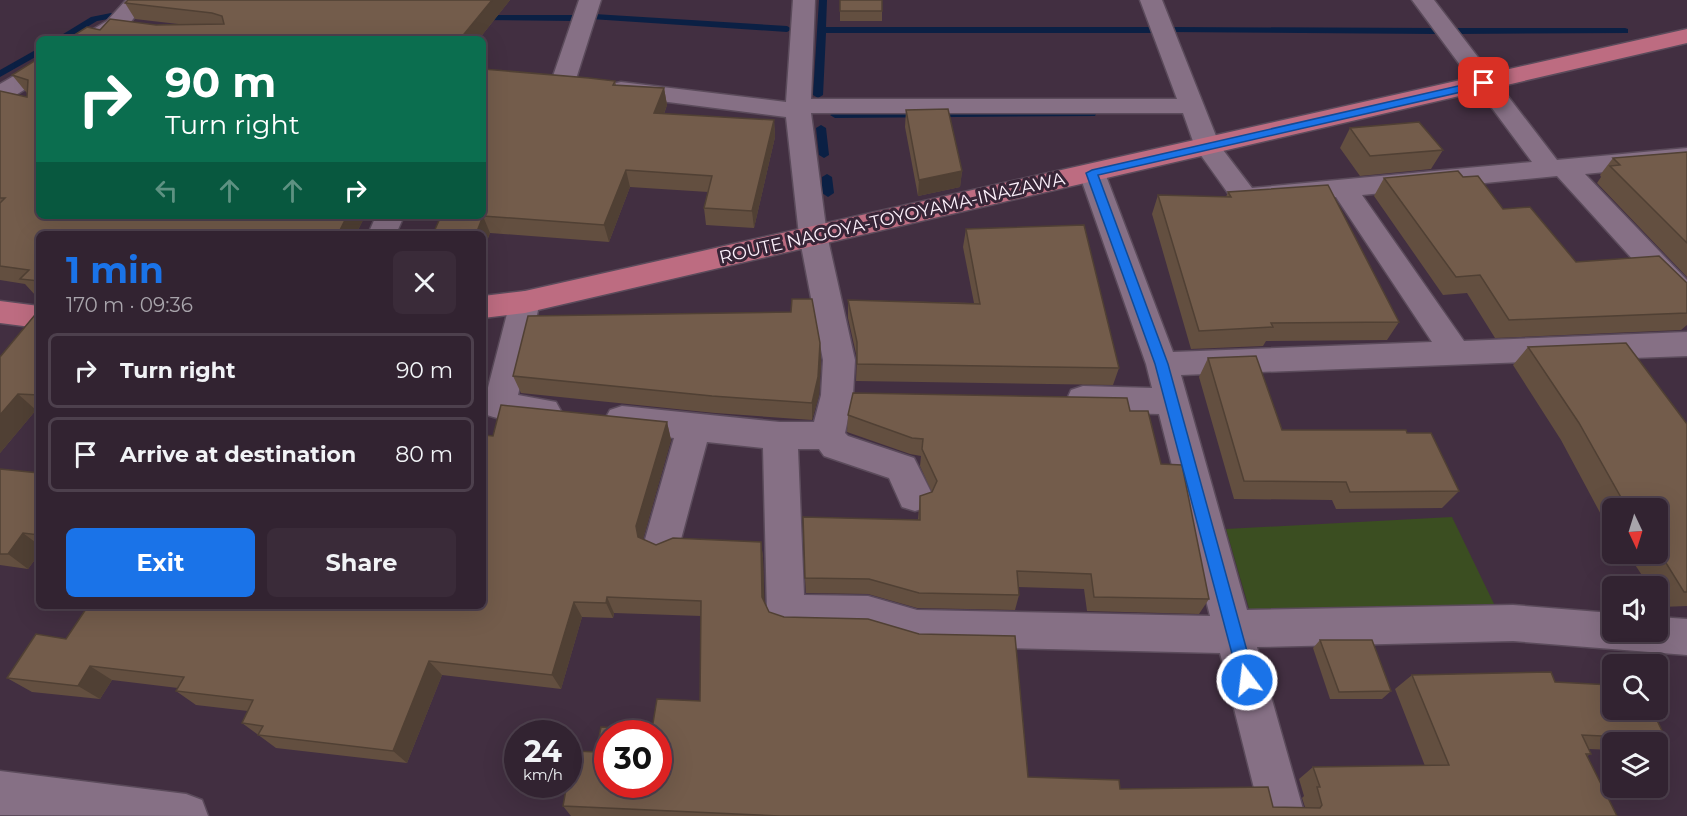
<!DOCTYPE html>
<meta charset="utf-8">
<style>
:root{--surface:#322331;--page:#3a2b39;--text:#f1f3f6;--muted:#a8a4ab;--line:#4d404d;--accent:#1a73e8}
body{margin:0;font-family:Montserrat,sans-serif;background:var(--page);color:var(--text);height:100vh;display:flex;flex-direction:column;font-size:22px;white-space:nowrap}
*{box-sizing:border-box;margin:0}
p{font-size:20px;color:var(--muted)}
.icon{flex:none;width:33px;height:33px;fill:none;stroke:currentColor;stroke-width:2;stroke-linecap:round;stroke-linejoin:round}
.map{position:relative;flex:1;overflow:hidden}
.panel{position:absolute;left:36px;top:231px;width:450px;height:378px;display:flex;flex-direction:column;background:var(--surface);border-radius:9px;box-shadow:0 6px 24px #0002,0 0 0 2px var(--line)}
.panel>*{flex:none}
.top-card{position:absolute;left:36px;top:36px;width:450px;height:183px;border-radius:9px;box-shadow:0 6px 24px #0002,0 0 0 2px var(--line);background:#0b6e4f;color:#fff;overflow:hidden}
.needle{width:39px;rotate:176deg}
.controls{position:absolute;left:1602px;top:498px;display:grid;gap:12px}
.controls a{display:grid;place-items:center;width:66px;height:66px;border-radius:9px;background:var(--surface);box-shadow:0 6px 24px #0002,0 0 0 2px var(--line);font-size:30px}
.speed{position:absolute;left:504px;top:720px;display:flex;gap:12px;font-size:30px;font-weight:700;text-align:center}
.speed>*{display:grid;place-content:center;width:78px;height:78px;border-radius:50%;background:var(--surface);box-shadow:0 6px 24px #0002,0 0 0 2px var(--line);line-height:1}
.speed small{font-size:15px;font-weight:400}
.speed .limit{border:9px solid #d22;background:#fff;color:#111}
.pin{position:absolute;display:grid;place-items:center;width:51px;height:51px;color:#fff;margin:-26px;border-radius:12px;box-shadow:0 3px 9px #0006}
.me{position:absolute;width:66px;margin:-33px;rotate:345deg;stroke-linejoin:round;filter:drop-shadow(0 0 4px #0008)}
.turn{display:flex;align-items:center;gap:21px;height:126px;padding:0 30px;font-size:27px}
.turn .icon{width:78px;height:78px;stroke-width:2.5}
.turn b{display:block;font-size:42px;line-height:51px}
.lanes{display:flex;align-items:center;height:57px;padding:0 30px;background:#0003;justify-content:center;gap:30px;direction:ltr}
.lanes .off{opacity:.35}
.round{display:grid;place-items:center;flex:none;width:63px;height:63px;border-radius:9px;background:var(--page)}
.head{display:flex;align-items:center;justify-content:space-between;height:102px;padding:0 30px}
h1{font-size:36px;font-weight:700;line-height:45px;color:var(--accent)}
.action{display:flex;gap:12px;margin-top:auto;padding:12px 30px}
.action a{flex:1;height:69px;border-radius:9px;background:var(--accent);color:#fff;font-size:24px;font-weight:700;line-height:69px;text-align:center}
.action a+a{background:var(--page);color:var(--text)}
ul{padding:0;list-style:none}
li{display:flex;align-items:center;gap:18px;height:75px;margin:0 12px 9px;padding:0 18px;border:3px solid var(--line);border-radius:9px}
li div{flex:1}
li b{display:block;font-size:22px}
li em{font-style:normal}
.map>svg:first-child{display:block}
.green{fill:#3b4e21}
.lines{fill:none;stroke-linecap:round;stroke-linejoin:round}
.stream{fill:#0b2044;fill-rule:evenodd}
.minor-casing{stroke:#5b4b5b;stroke-width:3}
.major-casing{stroke:#5b4b5b;stroke-width:3}
.minor{fill:#867085;fill-rule:evenodd}
.major{fill:#bd6c81;fill-rule:evenodd}
.wall{fill:#634f40}
.shaded-wall{fill:#504034}
.building{fill:#735c4b;stroke:#504034;stroke-width:1.5;fill-rule:evenodd}
.route{fill:#1a73e8;stroke:#114b97;stroke-width:1.5}
.labels{text-anchor:middle;dominant-baseline:central;stroke-width:6;stroke-linejoin:round;paint-order:stroke}
.street-label{font-size:18px;fill:#fcf0fb;stroke:#372537}
</style>
<div class="map">
<svg width="1687" height="816" viewBox="0 0 1687 816">
<rect width="100%" height="100%" fill="#422f41"/>
<!-- green -->
<path class="green" d="M1452,517l44,91 -246,4 -24,-83z"/>
<g class="lines">
<!-- stream -->
<path class="stream" d="M819,0h8l-1,27h327l5,3 -5,3h-327l-3,62 -5,3 -5,-3z
M111,13l5,3 -2,2 -17,3 -30,18h-12l36,-22z
M594,14l193,12 5,3 -5,3 -196,-13 -2,-2z
M478,15h96l5,3 -5,3 -93,-1 -5,-3z
M1173,27l262,1 5,3 -5,3 -265,-2 -2,-2z
M1625,28l3,1v4l-172,1 -5,-3 5,-3z
M39,48v7l-39,22v-7z
M1091,111l5,3 -1,2 -260,2 -5,-3 5,-3z
M821,125l5,3 3,27 -5,3 -5,-3 -3,-27z
M827,174l5,3 2,16 -6,4 -6,-4v-16z"/>
<defs>
<path id="minor" d="M126,0h23l-26,31 -14,8h-27l3,-5 22,-13z
M579,0h22l-26,82 -3,5 -9,2 -9,-2 -3,-5z
M793,0h22l-4,99h366l-37,-99h22l58,146 32,42 280,-26 -120,-162h22l123,160 130,-12v16l-102,10 102,106v30l-11,-3 -119,-131 -195,19 102,146 223,-9v24l-506,19 66,235 266,-5 99,8v19h46v-15l29,2v36l-174,-14 -256,6 48,169h-44l-41,-163 -303,-7 -49,-14 -82,-2 -14,-5 -5,-13 -4,-164 -56,-6 -27,101 -5,11 -13,5 -13,-5 -5,-11 30,-105 -52,-6 -12,-4 -5,-9 5,-9 12,-4 158,16h34l7,-27 2,-35 -24,-125 -13,-118 -165,-21 -9,-2 -3,-5 3,-5 9,-2 165,20zM811,113h372l12,34 40,56 10,3 91,-9 96,145 -259,10 -68,-179 -4,-6 -9,-2 -9,2 -4,6 67,191 6,24 -69,-2 -12,4 -4,9 4,9 12,4 76,2 51,202 -293,-6 -49,-14 -64,-1 -6,-146h21l5,7 65,22 13,29 13,4 13,-4 5,-11 -19,-38 -66,-22 -3,-3 8,-38 2,-35 -28,-125z
M39,64v17l-30,18 -9,2v-17l31,-18z
M376,216h28l-8,18h-28z
M525,291l11,3 4,8 -22,93 38,7 5,9 -5,9c-21,7 -48,2 -69,-5l-4,-8 27,-105 4,-8z
M0,771l186,23 16,6 6,16 -208,-1z"/>
<path id="major" d="M1687,29v14l-1162,270 -42,5v-22l42,-5z
M0,301l39,5v22l-39,-5z"/>
</defs>
<!-- minor casing -->
<use href="#minor" class="minor-casing"/>
<!-- major casing -->
<use href="#major" class="major-casing"/>
<!-- minor -->
<use href="#minor" class="minor"/>
<!-- major -->
<use href="#major" class="major"/>
</g>
<!-- wall -->
<path class="wall" d="M510,0l-31,39h-411l32,-9 56,-5 22,-1 -43,-5 -10,-16z
M840,0l42,11v10h-42z
M39,58l165,161 161,-3 -9,18h-317v62h-3l-11,-12 -25,-4v-189l27,6v-4l-1,-1 -14,-17z
M615,81l1,4 48,3 3,17 -3,9 110,6 1,17 -21,91 -48,-3 -2,-17 4,-16 -78,-5 -21,55 -119,-9 -7,18v-17l-42,-18z
M906,110l56,61 -2,16 -42,9 -13,-69z
M1350,128l93,22 -12,19 -71,7 -20,-28z
M1687,152v125l-90,-94 4,-6 -1,-2 13,-17z
M1463,177l40,32 73,53 111,51v12l-6,5 -186,8 -28,-45 -24,2 -69,-99 10,-18z
M1228,192l171,130 -12,18 -121,1 -3,5 -72,3 -39,-135 6,-19 68,2z
M966,229l153,139 -6,17 -257,-4 1,-23 -9,-40v-18l126,3 -11,-56z
M39,310v100h-3l-36,43v-96z
M820,343l1,17 -2,35 -7,25 -97,-7 -194,-20 -8,-17z
M1528,347l159,77v182l-26,1 -3,-6v-15h-9l-21,-32h30v-46h-46v27l-51,-95 -48,-75z
M1208,358l74,72 125,3 52,58 -17,17 -106,1 -4,-9 -98,-1 -35,-122z
M1130,411l31,53 48,135 -10,15 -112,-3 -3,-22 -66,-2 1,8 -4,15 -98,-2 -49,-14 -62,-1 -1,-15 113,-58 2,-24 12,-4 -12,-26 1,-10 -11,-2 -63,-22 1,-17z
M667,422l4,18 -28,99 13,6 105,-3 2,16 1,43 5,11 259,165 92,12 153,18h32l-3,-9 2,-2 -5,-17 14,-12 112,-1 -30,-77 17,-14 143,7 111,57 -8,4v-1h-46v8l-23,-1 2,5 -4,2 30,60h-1046l-8,-10 33,-54 56,-23 48,-28 1,-85 -87,-3 -1,5 -31,-1 -21,72 -119,-14 -35,88 -131,-15 -34,-25 6,-12 -52,-6 -20,-14 2,-3 -66,-8 -12,19 -68,-7 -25,-14 59,-39 417,-33 10,-170z
M0,469l39,4v81l-11,15 -28,-4z
M1320,640l71,51 -9,8h-52l-17,-51z"/>
<!-- shaded-wall -->
<path class="shaded-wall" d="M492,0h18l-31,39h-19z
M664,88l3,17 -9,25 -4,-17z
M774,120l1,17 -21,91 -2,-17z
M626,170l4,17 -21,55 -5,-17z
M962,171l-2,16 -42,9 1,-16z
M182,216h24l-12,17 -12,-14z
M347,216h18l-9,18h-18z
M483,216l7,17 -7,18v-17h-7z
M820,343l1,17 -2,35 -7,25v-17z
M18,394l18,16 -36,43v-38z
M667,422l4,18 -29,102 -4,-5 -2,-11z
M23,533l16,12v9l-11,15 -20,-15z
M761,542l2,16 2,54 -3,-15z
M607,597l7,16 -1,5 -7,-15z
M574,602l8,15 -21,72 -9,-14z
M429,661l13,14 -35,88 -14,-12z
M90,666l22,14 -12,19 -22,-13z"/>
<!-- building -->
<path class="building" d="M128,0h364l-32,39h-392l19,-12 13,3 10,-11 46,6 68,-1 -2,-8 -10,-3 -87,-10z
M840,0h42v11h-42z
M39,58v158h143v3h31l3,-3h131l-9,18h-299v47l-19,-2 9,-9 -29,-4v-63l5,-5h-5v-107l27,6 1,-17 -16,-5z
M483,69l106,9 26,3 -2,4 51,3 -10,25 120,7 -22,91 -48,-3 8,-32 -86,-6 -22,55 -121,-9 -7,18h-43l8,-18h42z
M948,109l14,62 -43,9 -13,-70z
M1419,122l24,28 -73,6 -20,-28z
M1687,152v91l-77,-77 10,-1 -7,-7z
M1458,171l5,6 15,-1 25,33 27,-2 46,55 83,-6 28,27v30l-178,7 -29,-45 -24,2 -72,-99z
M1328,185l71,137 -128,1 2,4 -74,4 -41,-136 73,2 -3,-5z
M1084,225l35,143 -262,-4v-22l-9,-42 132,4 -14,-75z
M792,299h20l8,44 -2,34 -6,26 -100,-7 -199,-20 15,-60 263,-4z
M39,310v85l-21,-1 -18,21v-58z
M1626,343l61,81v168h-3l-26,-42v-42h-31l-48,-85 -51,-76z
M1256,356l26,74h124l1,3h24l28,58 -109,1 -4,-10 -102,-1 -36,-123z
M853,393l274,5 3,13h18l13,53 21,1 27,134 -115,-2 -3,-23 -74,-3 2,24 -100,-2 -50,-14 -64,-1 -2,-61 117,3v-24l12,-4 5,-11 -15,-32 1,-10 -11,-1 -64,-23z
M501,405l166,17 -31,104 2,11 18,8 17,-7 88,4 1,55 7,15 15,5 84,2 51,15 96,2 13,141 91,3 1,9 148,-2 5,20 47,1 2,-3 -5,-18h3l-7,-20 136,-2 -37,-90 139,-3 4,10 57,3v25h40l14,29 -84,-4 9,19h-5l31,62h-837l-217,-10 4,-22h1v-5l7,-28 21,1 5,-25 51,2 5,-30 43,2 1,-100 -94,-4 -1,6 -32,-1 -22,73 -123,-14 -36,90 -135,-16 5,-9 -21,-3 11,-23 -77,-9 8,-14 -94,-11 -12,20 -71,-8 29,-44 30,5 22,-33h395v-171l10,1zM608,734h50v50h-50z
M0,469l39,4v62l-16,-2 -15,21h-8z
M1320,640h52l19,51 -52,1z"/>
<!-- route -->
<path class="route" d="M1484,80l4,3 -1,3 -389,89 70,189 87,316 -2,6 -6,2 -6,-2 -2,-6 -84,-316 -69,-191 6,-3z"/>
<g class="labels">
<!-- street labels -->
<g class="street-label">
<text transform="translate(892 218) rotate(-13)">ROUTE NAGOYA-TOYOYAMA-INAZAWA</text>
</g>
</g>
</svg>
<div class="controls">
<a><svg class="needle" viewBox="-14 -14 28 28"><path d="M0-13l5 13h-10z" fill="#e53935"/><path d="M0 13l5-13h-10z" fill="#a8a4ab"/></svg></a>
<a><svg class="icon" aria-label="sound" viewBox="0 0 24 24"><path d="M4 9h4l5-4v14l-5-4H4zM17 9q2 3 0 6"/></svg></a>
<a><svg class="icon" aria-label="search" viewBox="0 0 24 24"><circle cx="10" cy="10" r="6"/><path d="M15 15l6 6"/></svg></a>
<a><svg class="icon" aria-label="layers" viewBox="0 0 24 24"><path d="M12 4l9 5-9 5-9-5zM3 14l9 5 9-5"/></svg></a>
</div>
<div class="speed"><div>24<small>km/h</small></div><div class="limit">30</div></div>
<div class="pin" style="left:1484px;top:83px;background:#d93025"><svg class="icon" aria-label="arrive" viewBox="0 0 24 24"><path d="M6 21V4h12l-3 4 3 4H6"/></svg></div>
<svg class="me" style="left:1247px;top:680px" viewBox="-20 -20 40 40"><circle r="17" fill="#1a73e8" stroke="#fff" stroke-width="3"/><path d="M0-11L8 9 0 5-8 9z" fill="#fff"/></svg>
<div class="top-card">
<div class="turn"><svg class="icon" aria-label="right" viewBox="0 0 24 24"><path d="M7 20v-9h11M14 6l5 5-5 5"/></svg><div><b>90 m</b>Turn right</div></div>
<div class="lanes"><svg class="icon off" aria-label="left" viewBox="0 0 24 24"><path d="M17 20v-9H6M10 6l-5 5 5 5"/></svg><svg class="icon off" aria-label="ahead" viewBox="0 0 24 24"><path d="M12 20V5M6 11l6-6 6 6"/></svg><svg class="icon off" aria-label="ahead" viewBox="0 0 24 24"><path d="M12 20V5M6 11l6-6 6 6"/></svg><svg class="icon" aria-label="right" viewBox="0 0 24 24"><path d="M7 20v-9h11M14 6l5 5-5 5"/></svg></div>
</div>
<section class="panel">
<div class="head"><div><h1>1 min</h1><p>170 m · 09:36</p></div><a class="round"><svg class="icon" aria-label="close" viewBox="0 0 24 24"><path d="M6 6l12 12M18 6L6 18"/></svg></a></div>
<ul>
<li><svg class="icon" aria-label="right" viewBox="0 0 24 24"><path d="M7 20v-9h11M14 6l5 5-5 5"/></svg><div><b>Turn right</b></div><em>90 m</em></li>
<li><svg class="icon" aria-label="arrive" viewBox="0 0 24 24"><path d="M6 21V4h12l-3 4 3 4H6"/></svg><div><b>Arrive at destination</b></div><em>80 m</em></li>
</ul>
<div class="action"><a>Exit</a><a>Share</a></div>
</section>
</div>
